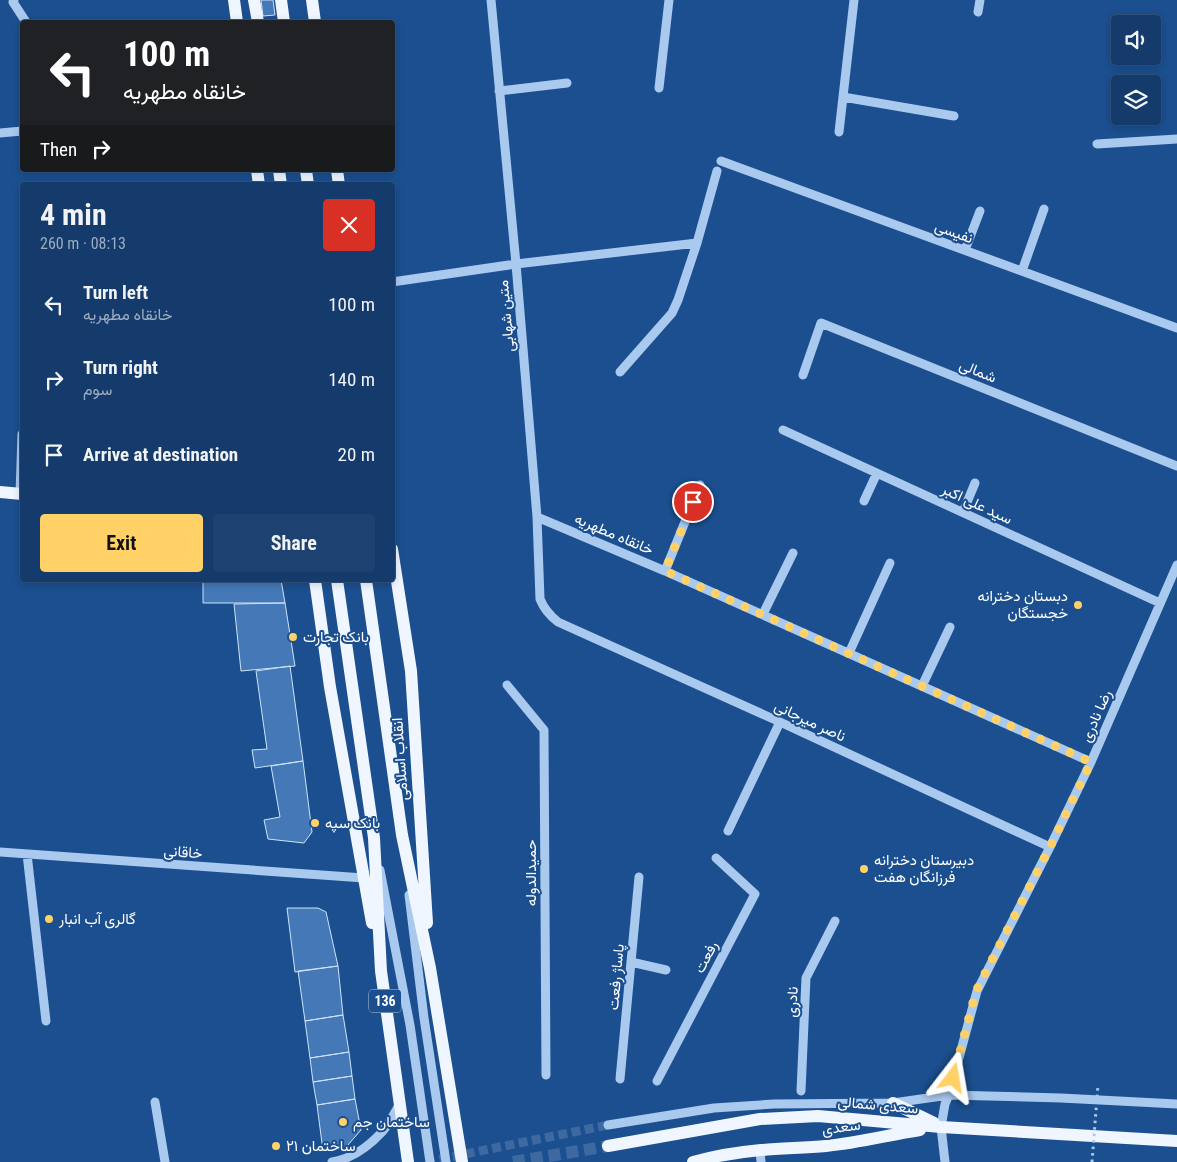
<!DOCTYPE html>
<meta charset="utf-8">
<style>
:root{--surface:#143b6b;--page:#1d4271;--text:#f1f3f6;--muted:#9dadc1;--line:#33557e;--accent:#ffd166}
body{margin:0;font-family:"Roboto Condensed",Vazirmatn,sans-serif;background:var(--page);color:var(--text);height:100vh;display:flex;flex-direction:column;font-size:19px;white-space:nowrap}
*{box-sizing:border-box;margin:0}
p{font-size:16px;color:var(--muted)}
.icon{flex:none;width:28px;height:28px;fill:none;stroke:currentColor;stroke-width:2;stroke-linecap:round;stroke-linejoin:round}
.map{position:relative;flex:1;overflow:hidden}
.sheet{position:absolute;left:20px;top:182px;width:375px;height:400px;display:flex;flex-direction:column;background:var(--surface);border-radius:5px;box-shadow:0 2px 8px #0003,0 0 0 1px var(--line)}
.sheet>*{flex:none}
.hud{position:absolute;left:20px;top:20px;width:375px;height:152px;border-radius:5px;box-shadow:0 2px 8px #0003,0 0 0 1px var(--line);background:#202124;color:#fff;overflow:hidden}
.tools{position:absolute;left:1111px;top:15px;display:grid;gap:10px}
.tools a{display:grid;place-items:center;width:50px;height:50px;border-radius:5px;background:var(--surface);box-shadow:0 2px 8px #0003,0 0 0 1px var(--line);font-size:25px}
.pin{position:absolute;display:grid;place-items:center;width:42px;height:42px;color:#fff;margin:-21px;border:2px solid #fff;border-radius:50%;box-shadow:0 1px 5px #0007}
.me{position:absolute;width:55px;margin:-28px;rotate:14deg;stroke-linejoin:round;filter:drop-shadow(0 0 4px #0008)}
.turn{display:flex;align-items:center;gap:18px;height:105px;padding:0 20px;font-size:22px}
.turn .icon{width:65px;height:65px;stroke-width:2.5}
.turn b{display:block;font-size:35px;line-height:42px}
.then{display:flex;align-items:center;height:48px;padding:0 20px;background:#0003;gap:10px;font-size:19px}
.round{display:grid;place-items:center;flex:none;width:52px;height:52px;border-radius:5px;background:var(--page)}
.overview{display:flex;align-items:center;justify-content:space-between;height:85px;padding:0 20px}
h1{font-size:30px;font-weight:700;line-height:38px}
.button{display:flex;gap:10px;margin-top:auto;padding:10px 20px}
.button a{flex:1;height:58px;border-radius:5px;background:var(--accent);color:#111;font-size:20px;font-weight:700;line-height:58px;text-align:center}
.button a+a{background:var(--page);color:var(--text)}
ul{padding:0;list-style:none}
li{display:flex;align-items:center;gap:15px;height:75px;padding:0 20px}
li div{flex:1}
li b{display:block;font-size:19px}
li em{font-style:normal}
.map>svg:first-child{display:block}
.building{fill:#4478b7;stroke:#cfe3fa}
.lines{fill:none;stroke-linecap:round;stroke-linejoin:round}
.minor-tunnel{stroke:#3d69a0;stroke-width:9;stroke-dasharray:9 4.5;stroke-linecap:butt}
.major-tunnel{stroke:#3d69a0;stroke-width:12;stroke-dasharray:12 6;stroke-linecap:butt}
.minor{stroke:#a9c9ee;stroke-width:9}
.major{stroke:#f0f6ff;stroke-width:12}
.path-bridge{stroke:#a9c9ee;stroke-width:3;stroke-dasharray:2.5 4;stroke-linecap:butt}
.route{stroke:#ffd166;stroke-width:9;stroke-dasharray:0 16.2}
.poi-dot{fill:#ffd166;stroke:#1b4f8f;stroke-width:2}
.labels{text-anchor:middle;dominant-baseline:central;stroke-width:4;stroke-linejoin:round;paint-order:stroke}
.shield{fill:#1b4f8f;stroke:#bbcadd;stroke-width:1}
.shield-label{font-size:14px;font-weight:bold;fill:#fff}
.street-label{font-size:15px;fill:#fff;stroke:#1b4f8f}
.poi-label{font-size:15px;fill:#fff;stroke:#1b4f8f;text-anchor:start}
</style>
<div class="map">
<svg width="1177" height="1162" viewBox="0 0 1177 1162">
<rect width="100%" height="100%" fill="#1b4f8f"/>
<!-- building -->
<path class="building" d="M261,0h12l2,15 -12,1z
M203,580h78l4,23h-82z
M285,603l10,63 -54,5 -7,-67z
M290,666l13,95 -48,7 -3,-18 15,-1 -11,-78z
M303,761l9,71 -8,11 -36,-4 -4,-19 16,-3 -9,-51z
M287,908h31l8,4 12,54 -43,6z
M338,966l5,49 -38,6 -7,-50z
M343,1015l6,37 -39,6 -5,-37z
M349,1052l3,24 -39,6 -3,-24z
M352,1076l3,23 -38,6 -4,-23z
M355,1099l6,31 -14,16 -24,5 -6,-46z"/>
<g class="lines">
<!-- minor-tunnel -->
<path class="minor-tunnel" d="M426,1162l182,-37"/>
<!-- major-tunnel -->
<path class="major-tunnel" d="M513,1162l95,-16"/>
<!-- minor -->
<path class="minor" d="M14,0l-1,2 13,20
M491,0l25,264 21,253 3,82c4,10 9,16 18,23l222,100 270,125
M978,12l2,-12
M659,88l10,-88
M499,91l68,-8
M843,97l111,19
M839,132l15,-132
M0,133l22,-2
M1097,144l80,-5
M721,161l456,167
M965,250l15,-39
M1022,271l22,-62
M392,282l124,-18 181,-21
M620,372l52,-59 6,-13 19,-57 20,-72
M803,375l18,-52 356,143
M783,430l377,173
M20,494l2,-60
M864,501l13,-28
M963,512l12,-29
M537,517l128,54 426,191
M665,571l35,-86
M763,614l30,-61
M849,653l41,-90
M507,685l37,45 2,345
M922,686l28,-59
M728,831l52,-109
M0,852l364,26
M27,854l19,167
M380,870l30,155 20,137
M409,895l15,123 22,144
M631,962l35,8
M620,1079l19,-202
M657,1081l98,-187 -39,-36
M801,1091l5,-113 29,-57
M155,1102l10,60
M608,1125l106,-17 60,-4 119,-1 56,-8 112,3 116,6
M760,1150l1,12
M332,1162c19,-3 37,-16 50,-30 7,-8 12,-18 17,-27
M945,1162l-4,-35 4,-23 4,-9 28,-104 73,-144 41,-85 86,-197"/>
<!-- major -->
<path class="major" d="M234,0l3,22
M254,0l4,22
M281,0l3,22
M312,0l3,22
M257,170l2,15
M279,170l2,15
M306,170l2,15
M337,170l2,15
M0,492l22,2
M392,549l19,122 16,252
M315,580l15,107 42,236
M337,580l37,258 7,133 27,191
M366,580l36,255 28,133 32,194
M893,1103l41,20
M608,1146l152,-27 58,-3 123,11 236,14
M693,1162c22,-6 45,-10 68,-12 21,-2 43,-2 65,-4 32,-3 62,-11 94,-16"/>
<!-- path-bridge -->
<path class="path-bridge" d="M1092,1162l6,-77"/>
</g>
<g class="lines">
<!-- route -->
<path class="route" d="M693,502l-28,69 426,191 -41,85 -74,144 -23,87"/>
</g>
<!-- markers -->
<g class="poi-dot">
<circle cx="1078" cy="605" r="5"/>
<circle cx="293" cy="637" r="5"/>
<circle cx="315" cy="823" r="5"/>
<circle cx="864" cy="869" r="5"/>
<circle cx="49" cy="919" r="5"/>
<circle cx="343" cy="1122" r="5"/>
<circle cx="276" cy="1146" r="5"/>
</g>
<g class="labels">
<!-- shield labels -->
<rect class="shield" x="369" y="989.5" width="32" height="23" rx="4"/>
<g class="shield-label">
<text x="385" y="1001">136</text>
</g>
<!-- street labels -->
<g class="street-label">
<text transform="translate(954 232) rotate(20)">نفیسی</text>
<text transform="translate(506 316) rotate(-95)">متین شهابی</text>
<text transform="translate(978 371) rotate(22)">شمالی</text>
<text transform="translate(977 504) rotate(25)">سید علی اکبر</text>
<text transform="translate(614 534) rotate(23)">خانقاه مطهریه</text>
<text transform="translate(1096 716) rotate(-66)">رضا نادری</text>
<text transform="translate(810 721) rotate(25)">ناصر میرجانی</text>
<text transform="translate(400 759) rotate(-94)">انقلاب اسلامی</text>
<text transform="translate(183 852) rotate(4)">خاقانی</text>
<text transform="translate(531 873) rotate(-90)">حمیدالدوله</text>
<text transform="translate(706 957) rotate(-62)">رفعت</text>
<text transform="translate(616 977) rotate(-85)">پاساژ رفعت</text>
<text transform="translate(792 1002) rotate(-87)">نادری</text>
<text transform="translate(878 1105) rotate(5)">سعدی شمالی</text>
<text transform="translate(841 1127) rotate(-8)">سعدی</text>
</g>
<!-- poi labels -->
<g class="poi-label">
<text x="1068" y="596" text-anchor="end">دبستان دخترانه<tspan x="1068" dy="17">خجستگان</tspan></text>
<text x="303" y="637">بانک تجارت</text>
<text x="325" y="823">بانک سپه</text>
<text x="874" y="860">دبیرستان دخترانه<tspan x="874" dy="17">فرزانگان هفت</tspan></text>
<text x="59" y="919">گالری آب انبار</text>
<text x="353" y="1122">ساختمان جم</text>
<text x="286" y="1146">ساختمان ۲۱</text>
</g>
</g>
</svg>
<div class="tools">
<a><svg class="icon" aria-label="sound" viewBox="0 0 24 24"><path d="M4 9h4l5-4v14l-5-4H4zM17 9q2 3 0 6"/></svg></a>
<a><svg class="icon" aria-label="layers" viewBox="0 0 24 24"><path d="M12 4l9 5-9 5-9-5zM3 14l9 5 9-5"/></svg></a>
</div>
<div class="pin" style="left:693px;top:502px;background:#d93025"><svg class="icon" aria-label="arrive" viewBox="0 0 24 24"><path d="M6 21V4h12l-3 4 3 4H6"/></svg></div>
<svg class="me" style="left:953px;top:1078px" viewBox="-20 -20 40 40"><path d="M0-17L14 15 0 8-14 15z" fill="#ffd166" stroke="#fff" stroke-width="4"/></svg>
<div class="hud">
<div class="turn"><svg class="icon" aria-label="left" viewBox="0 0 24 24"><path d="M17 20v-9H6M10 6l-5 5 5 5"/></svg><div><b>100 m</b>خانقاه مطهریه</div></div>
<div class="then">Then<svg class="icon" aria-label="right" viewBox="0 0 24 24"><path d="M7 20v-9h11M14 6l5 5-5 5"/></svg></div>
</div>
<section class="sheet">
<div class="overview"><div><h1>4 min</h1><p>260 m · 08:13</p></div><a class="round" style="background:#d93025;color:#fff"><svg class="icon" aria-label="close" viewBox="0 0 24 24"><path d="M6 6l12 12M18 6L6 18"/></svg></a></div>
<ul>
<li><svg class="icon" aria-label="left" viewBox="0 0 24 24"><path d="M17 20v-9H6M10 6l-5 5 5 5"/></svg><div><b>Turn left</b><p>خانقاه مطهریه</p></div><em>100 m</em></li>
<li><svg class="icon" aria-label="right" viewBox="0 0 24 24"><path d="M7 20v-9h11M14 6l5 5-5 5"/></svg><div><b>Turn right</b><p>سوم</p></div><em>140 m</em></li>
<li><svg class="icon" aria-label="arrive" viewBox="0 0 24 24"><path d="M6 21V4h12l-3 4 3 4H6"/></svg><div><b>Arrive at destination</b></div><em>20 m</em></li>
</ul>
<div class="button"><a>Exit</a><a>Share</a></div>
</section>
</div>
